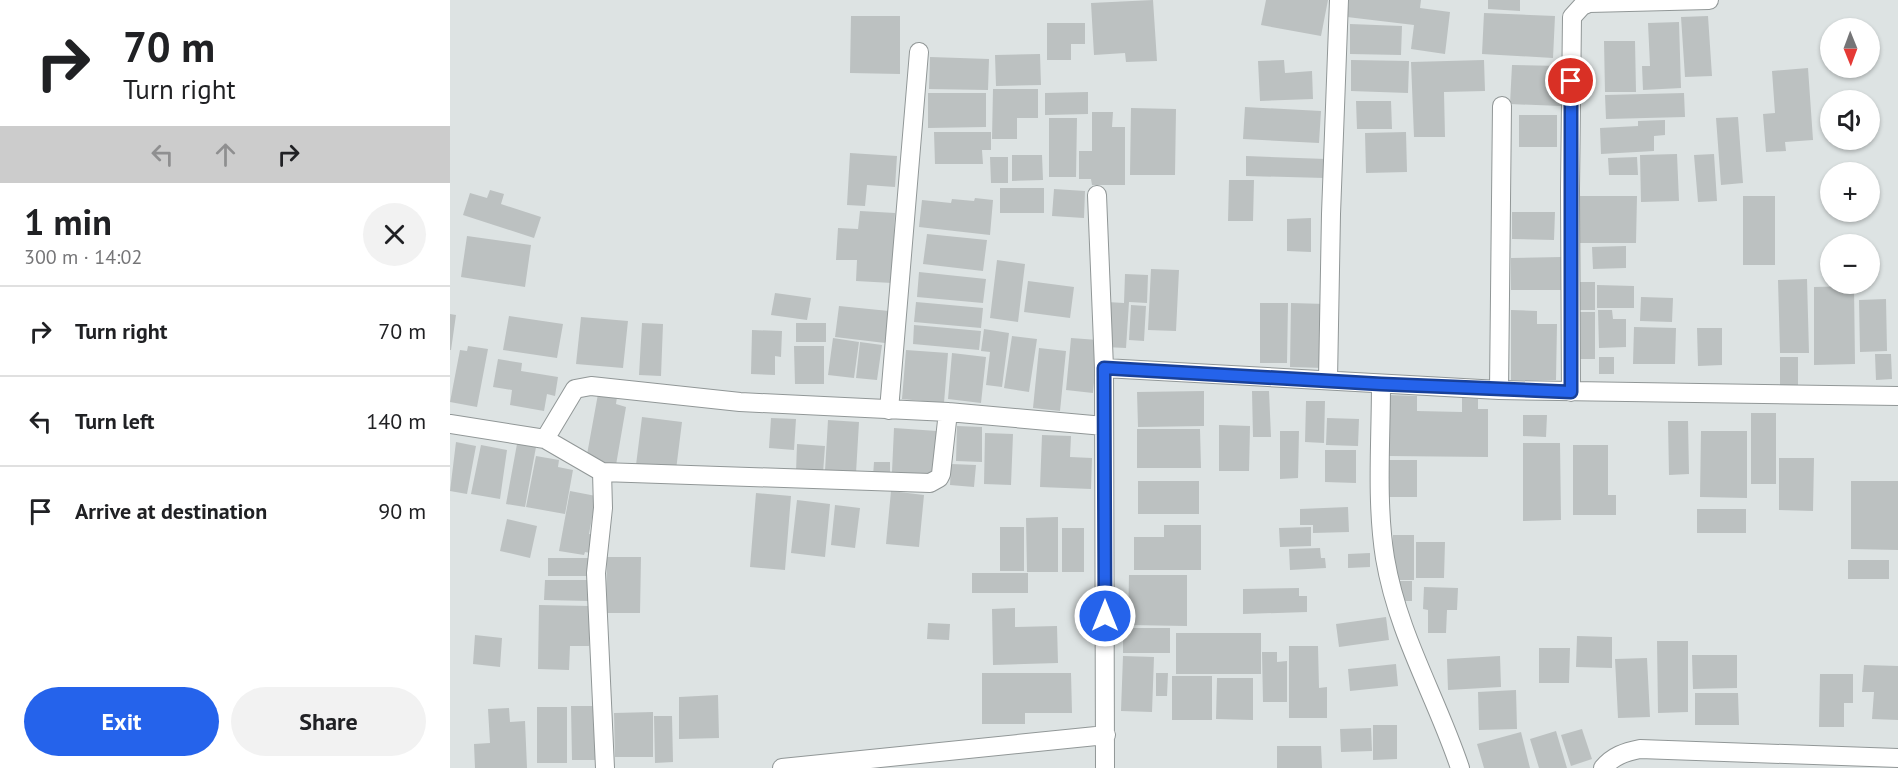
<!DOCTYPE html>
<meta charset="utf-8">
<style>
:root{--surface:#fff;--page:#f2f2f2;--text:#202124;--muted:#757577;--line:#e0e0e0;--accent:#2563eb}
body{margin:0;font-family:"PT Sans",sans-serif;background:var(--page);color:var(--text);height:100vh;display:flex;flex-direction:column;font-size:22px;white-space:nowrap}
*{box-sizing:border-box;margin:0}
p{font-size:20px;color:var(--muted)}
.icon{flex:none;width:33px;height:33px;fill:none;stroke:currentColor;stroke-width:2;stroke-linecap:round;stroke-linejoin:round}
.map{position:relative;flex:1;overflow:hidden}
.sheet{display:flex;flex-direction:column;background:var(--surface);width:450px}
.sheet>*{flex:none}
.banner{background:#fff;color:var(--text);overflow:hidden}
.needle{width:39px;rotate:179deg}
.tools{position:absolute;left:1370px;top:18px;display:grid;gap:12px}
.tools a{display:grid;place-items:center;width:60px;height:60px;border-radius:50%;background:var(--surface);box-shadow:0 2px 4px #0004;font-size:30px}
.pin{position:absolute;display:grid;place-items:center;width:51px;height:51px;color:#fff;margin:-26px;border:3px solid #fff;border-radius:50%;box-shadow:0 2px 6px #0007}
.me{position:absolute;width:66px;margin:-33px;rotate:0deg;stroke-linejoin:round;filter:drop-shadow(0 0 4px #0008)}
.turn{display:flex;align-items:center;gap:21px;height:126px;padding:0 24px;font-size:27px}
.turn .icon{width:78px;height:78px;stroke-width:2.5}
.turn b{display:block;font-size:42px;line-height:51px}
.lanes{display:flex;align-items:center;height:57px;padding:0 24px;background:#0003;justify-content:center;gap:30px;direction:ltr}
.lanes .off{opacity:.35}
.round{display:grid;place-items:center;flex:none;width:63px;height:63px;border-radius:32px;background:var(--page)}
.summary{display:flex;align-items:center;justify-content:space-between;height:102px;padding:0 24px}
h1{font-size:36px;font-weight:600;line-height:45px}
.action{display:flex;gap:12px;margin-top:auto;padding:12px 24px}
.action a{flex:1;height:69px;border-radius:36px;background:var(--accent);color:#fff;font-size:24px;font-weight:600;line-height:69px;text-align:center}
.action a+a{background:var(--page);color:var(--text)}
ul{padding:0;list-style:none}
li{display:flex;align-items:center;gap:18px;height:90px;padding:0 24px;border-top:2px solid var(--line)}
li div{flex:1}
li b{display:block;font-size:22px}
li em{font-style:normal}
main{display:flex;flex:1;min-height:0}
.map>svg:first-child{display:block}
.building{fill:#bcc1c1}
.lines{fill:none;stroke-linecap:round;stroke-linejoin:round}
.minor-casing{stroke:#919797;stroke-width:20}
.minor{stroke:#fff;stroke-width:18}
.route-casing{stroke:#184099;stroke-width:15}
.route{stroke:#2563eb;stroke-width:10}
</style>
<main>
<section class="sheet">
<div class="banner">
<div class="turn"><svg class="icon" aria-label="right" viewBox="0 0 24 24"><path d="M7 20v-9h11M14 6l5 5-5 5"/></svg><div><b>70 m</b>Turn right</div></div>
<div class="lanes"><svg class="icon off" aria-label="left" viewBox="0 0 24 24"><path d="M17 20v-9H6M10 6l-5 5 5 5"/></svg><svg class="icon off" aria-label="ahead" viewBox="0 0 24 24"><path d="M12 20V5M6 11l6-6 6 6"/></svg><svg class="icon" aria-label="right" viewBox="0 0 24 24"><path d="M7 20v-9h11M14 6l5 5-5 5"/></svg></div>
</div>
<div class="summary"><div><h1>1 min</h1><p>300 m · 14:02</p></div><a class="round"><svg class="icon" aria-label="close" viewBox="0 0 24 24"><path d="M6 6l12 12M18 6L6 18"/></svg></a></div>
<ul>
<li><svg class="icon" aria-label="right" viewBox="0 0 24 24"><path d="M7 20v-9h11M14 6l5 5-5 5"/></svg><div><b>Turn right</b></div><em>70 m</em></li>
<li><svg class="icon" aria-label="left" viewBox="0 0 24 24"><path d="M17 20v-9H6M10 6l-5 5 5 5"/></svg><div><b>Turn left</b></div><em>140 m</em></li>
<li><svg class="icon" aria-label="arrive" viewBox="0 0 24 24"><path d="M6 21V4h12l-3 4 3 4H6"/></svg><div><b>Arrive at destination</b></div><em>90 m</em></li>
</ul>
<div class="action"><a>Exit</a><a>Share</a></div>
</section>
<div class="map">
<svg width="1448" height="768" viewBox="0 0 1448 768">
<rect width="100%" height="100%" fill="#dde3e3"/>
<!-- building -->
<path class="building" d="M703,0l4,61 -31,1 -1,-9 -31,2 -3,-52z
M816,0h62l-7,36 -60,-11z
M899,0h72l-1,8 30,4 -5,42 -34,-5 3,-24 -67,-8z
M1038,0h32v11l-32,-2z
M1034,13l71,3 -2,42 -71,-4z
M401,16h49v58l-50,-1z
M1258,16l4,60 -27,1 -4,-60z
M1229,22l2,66 -38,2 -1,-24h8l-2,-43z
M597,23h38v21h-14v16h-24z
M900,24l52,2 -1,29 -51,-1z
M1154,41h31l1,51h-31z
M590,54l1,31 -45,1 -1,-31z
M480,57l59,2 -1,31 -59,-1z
M834,60l1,13 27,-2 1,28 -53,2 -2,-40z
M901,60l58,1 -1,32 -57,-2z
M1034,60l1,31 -41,1 1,45h-31l-3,-75z
M1062,65l50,1 -1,40 -51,-2z
M1358,68l5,72 -28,2 1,9 -20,1 -3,-38 12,-1 -3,-42z
M543,89h45v29h-21v21h-25z
M638,92v22l-43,1v-22z
M478,93h58v34l-58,1z
M1234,93l1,24 -79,2 -1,-24z
M906,101h35l1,28h-35z
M795,107l76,4 -2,32 -76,-4z
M681,108l45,1 -1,66h-45z
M642,112h21l-1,15h13v58h-33l-1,-6h-12v-28h13z
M1069,115h38v32h-38z
M1288,117l5,66 -22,2 -5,-67z
M599,118h28l-1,59h-27z
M1215,120v15l-11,1v15l-53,3 -1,-26 38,-2v-5z
M484,132h57v18h-9l1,14h-48z
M956,132l1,40 -41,1 -1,-40z
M400,153l47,3 -2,31 -28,-2 -2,21 -18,-1z
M1227,154l2,47 -38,1 -1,-47z
M1264,154l3,47 -19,1 -4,-47z
M562,155h30l1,25 -31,1z
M796,156l80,3 -1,19 -79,-2z
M540,157h18v26h-17z
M1187,157l1,18h-29l-1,-17z
M779,180h25l-1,41h-25z
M550,188h44v25h-44z
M604,189l31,2 -1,27 -32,-2z
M40,190l14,4 -3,10 40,13 -7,21 -71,-23 7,-22 17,5z
M1127,196h60l-1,47h-59z
M1293,196h32v69h-32z
M525,198l18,2 -3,35 -71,-8 3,-27 29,3 1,-4 22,2z
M410,211l35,2 -3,70 -36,-2 1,-21h-21l2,-32 20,1z
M1062,212h43l-1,28 -42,-1z
M861,218v34l-24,-1v-32z
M477,234l60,6 -4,31 -60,-7z
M17,236l64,9 -6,42 -64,-10z
M1176,246v22l-33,1 -1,-22z
M1112,257l1,33h-52v-32z
M547,260l28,4 -7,58 -28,-4z
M701,269l28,1 -3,61 -28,-1z
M469,272l67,7 -3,24 -66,-6z
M675,274l23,1 -1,28 -18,-1 -3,46 -21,-1 2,-45 17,1z
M1357,279l2,74h-29l-2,-73z
M578,281l46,6 -4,31 -46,-6z
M1124,282h21v28h-21z
M1147,285l37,1v22h-37z
M1404,286l1,78 -41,1v-78z
M325,293l36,5 -4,22 -36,-5z
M1191,297l32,1 -1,24 -32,-1z
M1436,299l1,52 -27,1 -1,-52z
M466,302l67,6 -2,20 -67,-6z
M810,303h28l-1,60h-27z
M841,303l35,1 -2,64 -34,-1z
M681,305l15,1 -2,35 -15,-1z
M389,306l50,5 -4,32 -50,-6z
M1061,310l26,1v13h20l-1,56h-45z
M1148,310h14l1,9h13v28l-27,1z
M1126,312h19v47h-19z
M0,314l6,1 -5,35h-1z
M59,316l54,8 -6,34 -54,-8z
M131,317l47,4 -5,47 -47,-4z
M192,323l21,1 -2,52 -22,-1z
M346,323h30v19h-30z
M464,325l67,6 -2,19 -66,-6z
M1184,327l42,1 -1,36h-42z
M1247,328h25v37l-24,1z
M534,329l25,4 -7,54 -16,-2 4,-33 -9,-1z
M302,330l30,1 -1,26 -6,-1v19l-24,-1z
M562,336l25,3 -8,53 -25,-4z
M383,338l26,4 -5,36 -26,-3z
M621,338l27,2 -5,53 -27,-3z
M410,342l22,3 -5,35 -21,-2z
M18,346l20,3 -11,58 -27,-5 10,-52 7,1z
M344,346h30v38h-29z
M589,348l27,3 -6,60 -27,-3z
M456,350l42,3 -4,50 -42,-4z
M502,353l34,4 -5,46 -33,-4z
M1425,354h16l1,25 -16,1z
M1149,357h15v17h-15z
M1330,357h18v29h-18z
M48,359l24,4 -1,8 37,6 -3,19 -8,-2 -3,17 -34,-6 2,-15 -19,-3z
M754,391v35l-66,1 -1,-35z
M802,391h17l2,46h-18z
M148,394l19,3 -1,7 10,3 -10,58 -30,-5z
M940,395l27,1v15l45,1v-14l16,1v10h10v48l-99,-1z
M856,401h19l-1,42 -19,-1z
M1301,413h25v71h-25z
M1073,415h24l-1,22 -23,-1z
M192,417l40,5 -6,48 -40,-5z
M321,418l25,1 -2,31 -25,-2z
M877,418l32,1 -1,27 -32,-1z
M378,420l31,2 -3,51 -31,-2z
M1218,421h20l1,53 -20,1z
M769,425l31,1 -1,45h-30z
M507,426l25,1v35l-26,-1z
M444,428l43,3 -3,44 -42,-3z
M687,429h63l1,39h-64z
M830,431h19l-1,47 -18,1z
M1251,431h46v67l-47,-1z
M535,433l28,1 -2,51 -27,-1z
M592,435l29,1 -1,21 22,1 -1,31 -51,-2z
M6,442l20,4 -9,48 -17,-3z
M1073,443h37l1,77 -38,1z
M67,444l19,3 -11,60 -19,-3z
M347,444l28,2 -2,27 -27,-1z
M31,445l26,5 -7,49 -29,-5z
M1123,445h35v50h8v20h-43z
M875,450h31v33l-31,-1z
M86,456l23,4 -1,7 15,3 -8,44 -39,-7z
M1329,458h35l-1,53 -34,-1z
M938,460h29v37h-30z
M424,462h16v15l-17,-1z
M501,464l25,1 -2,22 -24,-2z
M688,481h61v33h-61z
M1401,481h47v69l-47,-1z
M120,491l26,5 -7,38 11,2 -4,18 -11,-2 -1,3 -25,-4z
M441,491l33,4 -5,52 -33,-3z
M306,493l35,3 -6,74 -35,-3z
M347,500l33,4 -5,53 -34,-4z
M385,505l25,3 -5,40 -24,-3z
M898,507l1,25 -36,1v-8h-13v-16z
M1247,509h49v24h-49z
M608,517v55h-31l-1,-54z
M57,519l30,7 -7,32 -30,-7z
M714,525h37v45h-67v-33h30z
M550,527h24v44h-24z
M861,527v19l-31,1 -1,-19z
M612,528h22v44h-22z
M943,535h21v45h-21z
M966,542h29l-1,36h-28z
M870,548l1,10h4l1,10 -36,2 -1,-21z
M920,553v14l-22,1v-14z
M157,557h34l-1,56h-34z
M98,558h42v18h-42z
M1398,560h41v19h-41z
M522,573h56v20h-56z
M679,575h58v51l-59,-1z
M95,580h45v21l-46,-1z
M947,581h15v20h-15z
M974,587l34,1 -1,22h-10l-1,23h-18v-23l-5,-1z
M849,588v8h8v16l-64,2v-25z
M89,605l50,1v40h-19l-1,24 -31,-1z
M565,608v19l42,-1 1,37 -65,2 -1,-56z
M936,617l3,23 -50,7 -3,-23z
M478,623l22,1 -1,16 -22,-1z
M673,628h47v25h-47z
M726,633h85v41h-85z
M25,635l27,3 -2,29 -27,-3z
M1127,636l35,1v31l-36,-1z
M1207,641h31v71l-30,1z
M839,646h29l1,42 8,-1v31h-38z
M1089,648h31l-1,35h-30z
M812,652h15v10l10,-1v41h-24z
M1242,655h45v33l-44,1z
M673,656l31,1 -2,55 -31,-1z
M1050,656l1,31 -53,3 -1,-31z
M1197,658l3,59 -32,1 -3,-59z
M946,664l2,22 -48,5 -2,-22z
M1414,665l34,1v54l-26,-1 2,-27h-12z
M532,673h89l1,40h-47v11h-43z
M706,673h12l-1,23h-11z
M1370,674h33v29h-9v24h-25z
M722,676h40v44h-40z
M767,678h36v42l-37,-1z
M1066,690l1,39 -38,1 -1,-38z
M1245,693h43l1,32h-44z
M268,695l1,43 -40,1v-42z
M121,706h26v54h-25z
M87,707h30v56h-30z
M59,708l1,14 15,-1 2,47h-52l-1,-24 16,-1 -2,-34z
M203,712v45h-38l-1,-44z
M204,716h18l1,46 -18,1z
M923,725h24v34l-24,1z
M921,728l1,23 -31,1 -1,-23z
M1132,729l10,30 -21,7 -10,-31z
M1106,731l11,37h-28l-9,-29z
M1071,732l9,36h-46l-7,-24z
M827,746h44l1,22h-45z"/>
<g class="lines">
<defs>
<path id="minor" d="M647,195l7,173 1,400
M654,368l395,22 399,6
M878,380l3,-166 8,-214
M931,384c0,57 -5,118 4,174 13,77 51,138 75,210
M1049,390l3,-284
M1121,392l-1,-203 2,-172 10,-11 7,-3 120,-3
M439,410l30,-358
M0,424l95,15 30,-50 16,-3 149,16 208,10 156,14
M95,439l57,33 328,11 9,-5 2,-4 7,-62
M152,472l1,36 -7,65 9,195
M332,768l324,-33
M1153,768c10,-12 22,-16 37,-19l258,9"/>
</defs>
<!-- minor casing -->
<use href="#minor" class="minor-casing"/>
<!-- minor -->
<use href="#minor" class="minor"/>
</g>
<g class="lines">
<defs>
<path id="route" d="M655,616l-1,-248 277,16 190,8v-311"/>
</defs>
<!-- route casing -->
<use href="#route" class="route-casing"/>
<!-- route -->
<use href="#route" class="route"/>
</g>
</svg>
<div class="tools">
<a><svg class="needle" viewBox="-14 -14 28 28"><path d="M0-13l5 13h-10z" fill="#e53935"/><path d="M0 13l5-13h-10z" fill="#757577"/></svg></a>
<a><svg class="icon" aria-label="sound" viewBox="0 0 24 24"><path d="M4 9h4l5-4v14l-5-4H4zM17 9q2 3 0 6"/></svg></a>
<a>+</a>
<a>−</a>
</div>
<div class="pin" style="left:1121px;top:81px;background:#d93025"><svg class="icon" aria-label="arrive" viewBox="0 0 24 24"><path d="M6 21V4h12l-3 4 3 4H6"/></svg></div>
<svg class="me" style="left:655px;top:616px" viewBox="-20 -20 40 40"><circle r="17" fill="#2563eb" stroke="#fff" stroke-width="3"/><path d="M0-11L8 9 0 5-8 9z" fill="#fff"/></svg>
</div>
</main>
